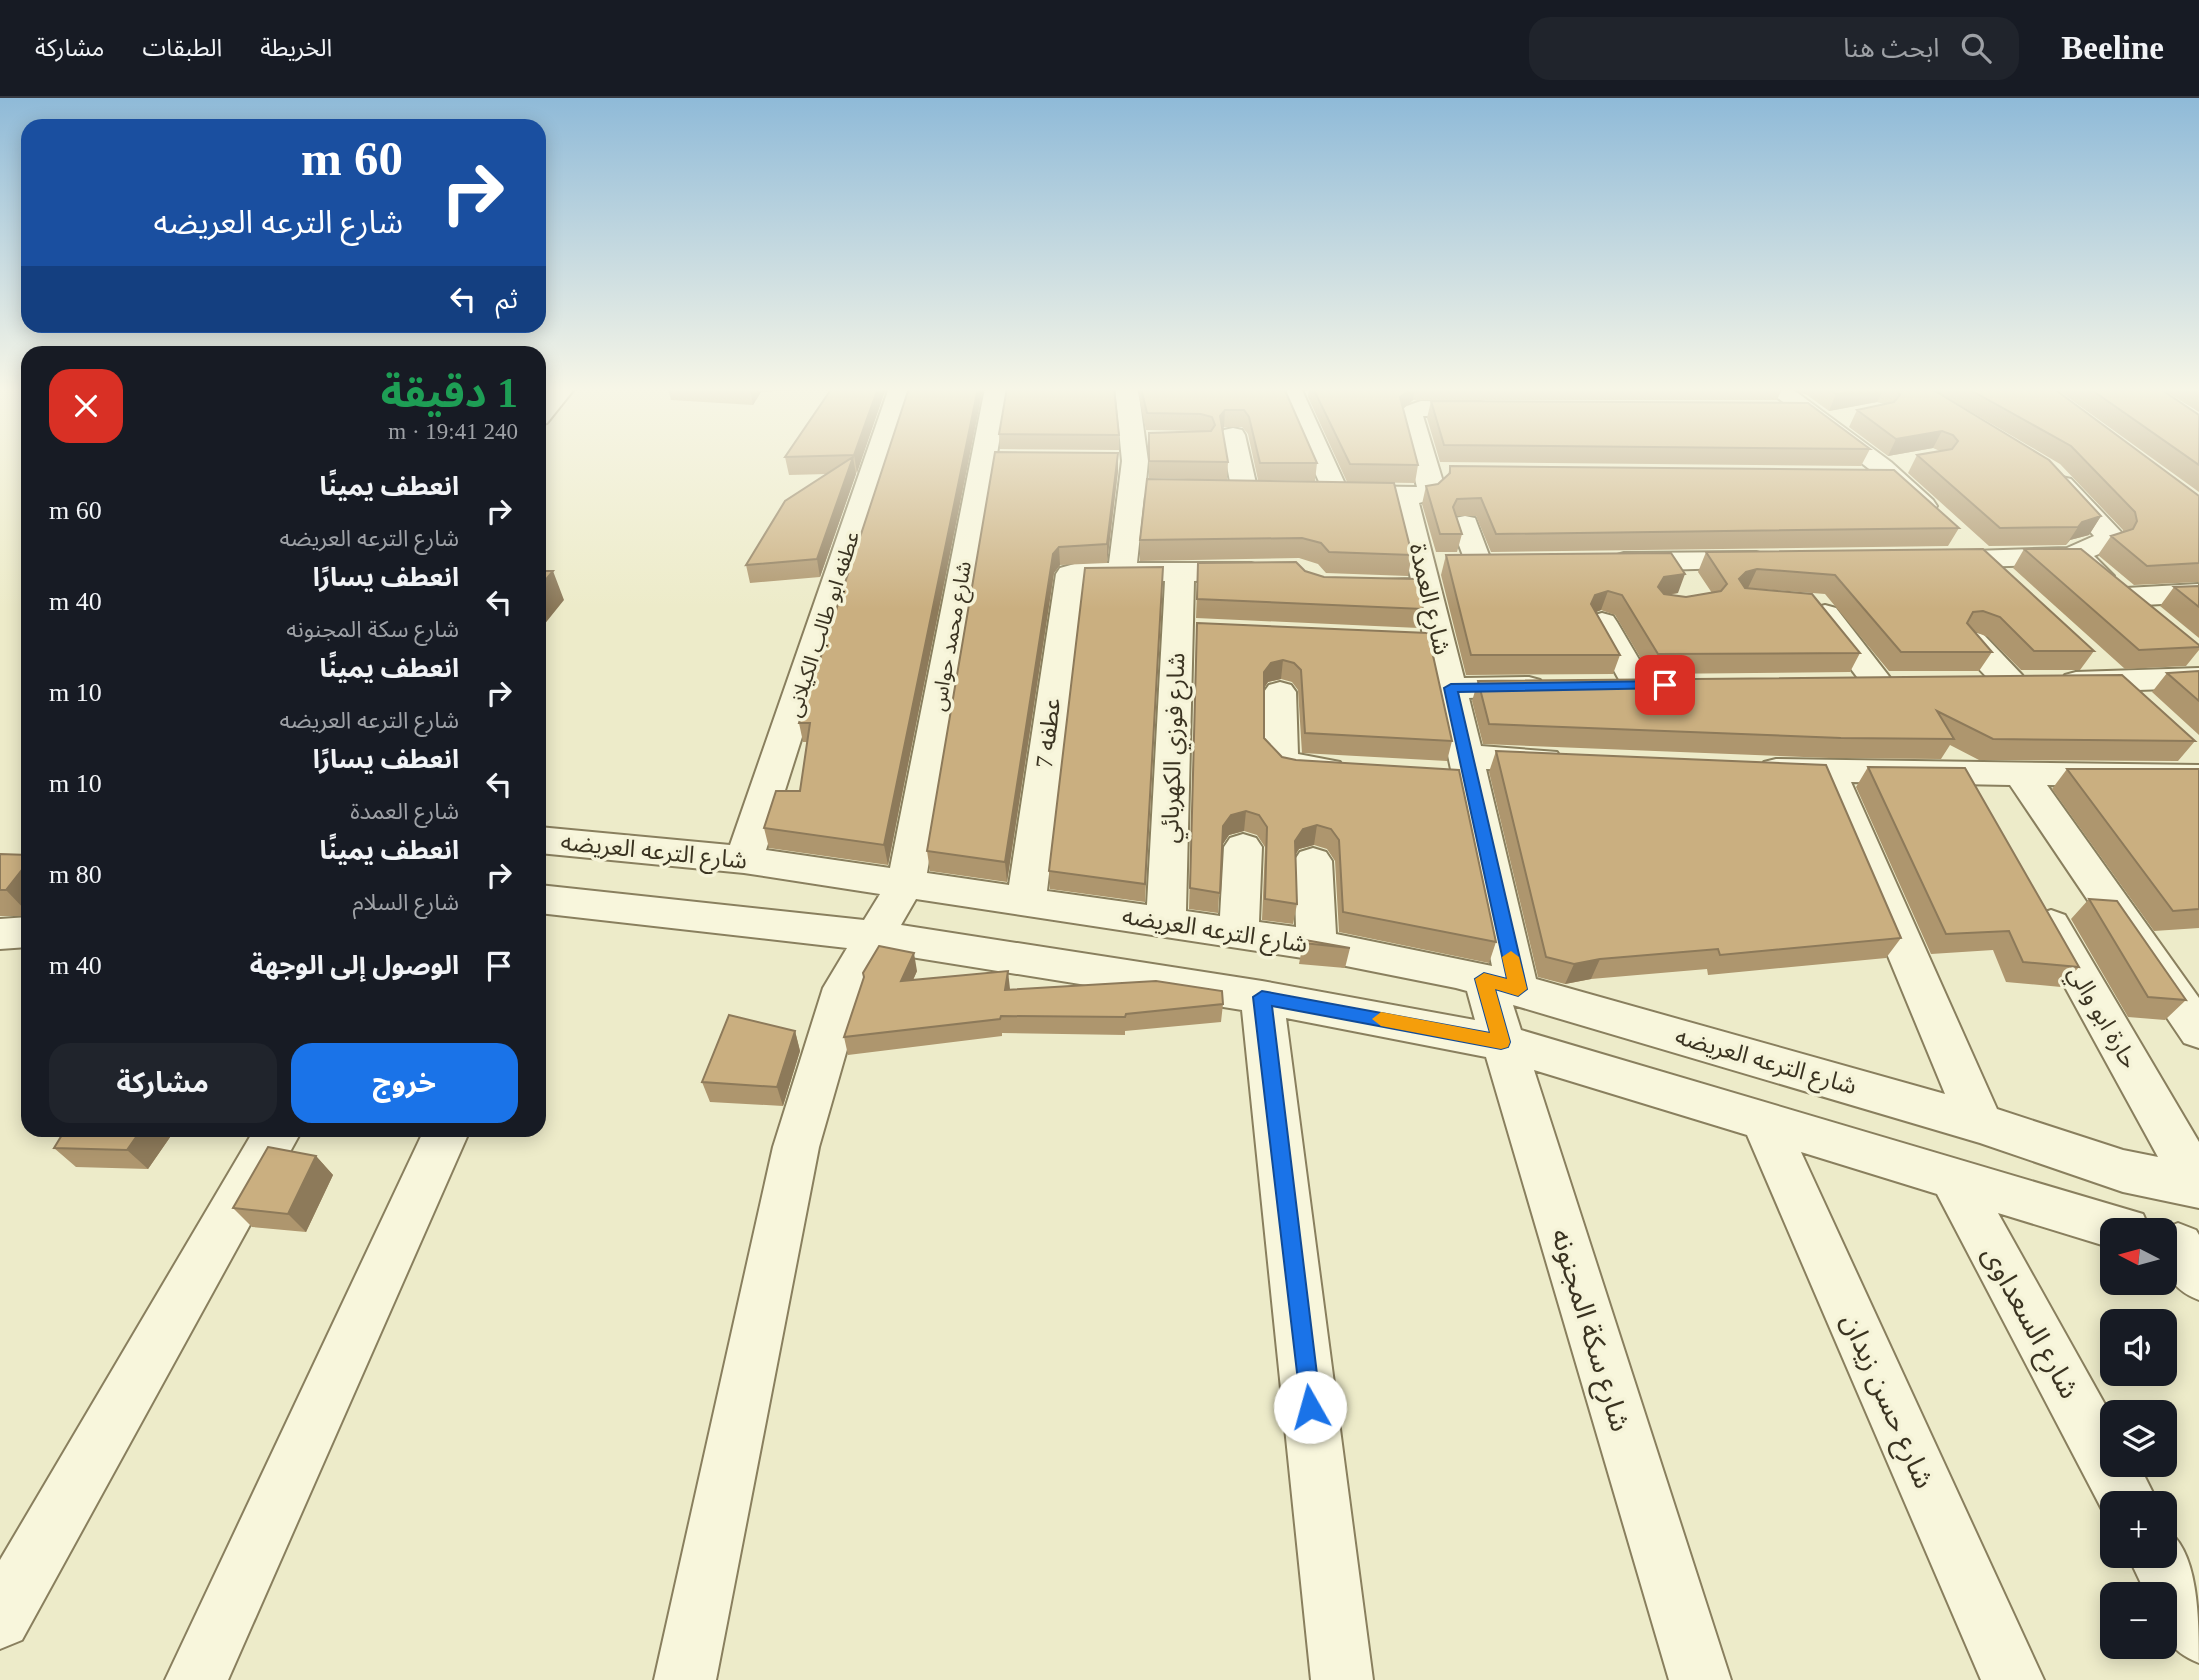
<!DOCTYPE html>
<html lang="ar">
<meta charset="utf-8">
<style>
:root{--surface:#171b24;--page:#20242c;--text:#f1f3f6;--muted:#9ea1a6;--line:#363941;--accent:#1a73e8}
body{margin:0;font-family:"Times New Roman","Noto Sans Arabic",serif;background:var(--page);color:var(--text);direction:rtl;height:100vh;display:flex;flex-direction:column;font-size:26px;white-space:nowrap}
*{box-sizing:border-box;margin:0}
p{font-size:23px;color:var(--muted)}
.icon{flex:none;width:38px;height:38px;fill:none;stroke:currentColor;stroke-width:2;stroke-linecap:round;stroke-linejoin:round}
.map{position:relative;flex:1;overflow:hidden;direction:ltr}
.sheet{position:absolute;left:21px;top:248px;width:525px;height:791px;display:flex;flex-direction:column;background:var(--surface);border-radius:21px;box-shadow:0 4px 18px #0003;direction:rtl}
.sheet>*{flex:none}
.hud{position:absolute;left:21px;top:21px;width:525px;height:214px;border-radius:21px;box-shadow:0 4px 18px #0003;direction:rtl;background:#1a4fa0;color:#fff;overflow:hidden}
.needle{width:46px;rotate:276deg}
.buttons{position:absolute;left:2100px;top:1120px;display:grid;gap:14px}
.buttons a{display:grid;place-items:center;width:77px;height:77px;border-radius:14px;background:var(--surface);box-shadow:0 4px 18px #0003;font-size:35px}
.pin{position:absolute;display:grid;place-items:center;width:60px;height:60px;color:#fff;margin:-30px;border-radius:14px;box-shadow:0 4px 10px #0006}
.me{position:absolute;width:77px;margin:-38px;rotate:353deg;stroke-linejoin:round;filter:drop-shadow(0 0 5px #0008)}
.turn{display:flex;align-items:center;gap:24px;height:147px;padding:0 28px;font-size:32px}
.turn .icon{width:91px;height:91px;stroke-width:2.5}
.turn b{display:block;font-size:49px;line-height:60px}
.then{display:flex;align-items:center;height:66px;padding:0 28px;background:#0003;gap:14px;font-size:26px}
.round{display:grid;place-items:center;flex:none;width:74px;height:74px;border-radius:21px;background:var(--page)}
.overview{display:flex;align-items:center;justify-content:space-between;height:119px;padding:0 28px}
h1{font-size:42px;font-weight:700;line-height:52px;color:#1e9e55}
.button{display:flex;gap:14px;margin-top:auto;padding:14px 28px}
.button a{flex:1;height:80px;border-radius:21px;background:var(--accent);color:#fff;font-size:28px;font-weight:700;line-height:80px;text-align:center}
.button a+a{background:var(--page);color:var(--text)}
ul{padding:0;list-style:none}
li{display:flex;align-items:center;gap:21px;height:91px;padding:0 28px}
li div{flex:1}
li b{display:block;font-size:26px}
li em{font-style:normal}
header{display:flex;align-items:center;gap:42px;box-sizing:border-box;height:98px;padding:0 35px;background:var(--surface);border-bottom:2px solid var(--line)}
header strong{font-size:33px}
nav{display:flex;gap:38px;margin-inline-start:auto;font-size:24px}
.search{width:490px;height:63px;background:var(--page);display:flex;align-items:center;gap:18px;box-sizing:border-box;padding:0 24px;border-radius:21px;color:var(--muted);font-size:26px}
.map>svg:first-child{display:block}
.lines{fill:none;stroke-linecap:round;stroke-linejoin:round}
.minor-casing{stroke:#897f5e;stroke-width:4}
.minor{fill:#f8f6dc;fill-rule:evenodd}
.wall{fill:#ae966e}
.shaded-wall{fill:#8d7a5a}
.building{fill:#caaf80;stroke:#8d7a5a;stroke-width:2}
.route{fill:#1a73e8;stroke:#114b97;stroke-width:2}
.slow{fill:#f59e0b}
.labels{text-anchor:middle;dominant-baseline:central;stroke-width:7;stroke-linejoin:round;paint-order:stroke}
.far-street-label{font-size:21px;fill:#3a3321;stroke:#f5f3d8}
.street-label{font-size:24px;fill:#3a3321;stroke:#f5f3d8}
.near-street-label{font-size:28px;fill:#3a3321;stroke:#f5f3d8}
</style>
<header>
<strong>Beeline</strong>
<div class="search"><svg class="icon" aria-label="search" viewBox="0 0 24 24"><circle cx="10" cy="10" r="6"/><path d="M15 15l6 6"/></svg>ابحث هنا</div>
<nav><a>الخريطة</a><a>الطبقات</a><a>مشاركة</a></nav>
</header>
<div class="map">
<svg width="2199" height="1582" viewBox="0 0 2199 1582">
<rect width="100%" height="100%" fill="#edebc9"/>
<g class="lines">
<defs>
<path id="minor" d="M551,290h24l-28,35 -8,2v-22z
M889,290h24l-147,462 124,18 95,-480h23l-81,485 82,12 47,-311 4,-6 18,-5h31l13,-102 -7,-73h23l10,73 -2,21 61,3 4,6 -4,6h-63l-7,66h114l10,3 4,6 -4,6 -67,3 -8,330 34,5 4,-69 6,-9 13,-4 13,4 6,9 -3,75 37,5 -2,-66 6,-9 13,-4 13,4 6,9 4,73 156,32 -77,-369 -58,-4 -5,-6 5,-6 54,-2 -18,-76 -66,-3 -49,-112h23l45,98 71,1 -18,-70 5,-10 17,-6 60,1 8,2 4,5 -4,5 -8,2h-58l21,69 -7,13 -18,5 45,175 65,-1 11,3 5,7 -5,7 -71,4 12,48 76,6 5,8 -5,8 -12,3 -59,-2 50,210 409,115 -129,-312 -52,-4 -5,-8 5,-8 12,-3 423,6v22l-152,-2 152,213v50l-15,-5 -174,-258 -159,-3 146,327 126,41 35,7 -127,-232 6,-10 14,-5 14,5 134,227v66l-76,-16 -143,-49 -467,-138 8,25 622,184 7,16h-38v18l-114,-35 114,204v48h27l19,38h-46v22l-3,-2 -172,-329 -136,-42 243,528h-63l-234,-545 -213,-65 197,610h-62l-183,-623 -200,-39 87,662h-62l-69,-670 -356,-57 -22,37 -45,157 -103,533h-62l119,-533 50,-159 24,-40 -308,-35v-28l325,35 16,-26 -136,-21 -205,-20v-26l191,18zM1084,483h81l-18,324 -100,-14zM916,801l400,61 140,28 11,3 8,29 -213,-39 -361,-56z
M1765,290h26l100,74 42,38 4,6 -4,6h-18l-42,-40z
M1233,330l9,2 3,5 13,57 -4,6h-18l-4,-6 -11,-57 3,-5z
M2062,379l9,2 50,53 1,8 -4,6 -24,10 20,20 -4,6c-17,5 -28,-5 -40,-18l-128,4 -10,-2 -4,-6 4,-6 10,-2 125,-4 27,-12 -45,-51 4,-6z
M1465,418l10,2 17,45 -4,6 -10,3 -10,-3 -17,-45 4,-6z
M1756,454l10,3 4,6 -4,6 -142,4 -10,-3 -4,-6 4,-6 10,-3z
M2198,486v18l-72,4 -10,-3 -5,-6 5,-6 10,-3z
M1825,507l11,3 52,67 5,7 -5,7 -11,3 -11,-3 -56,-75 4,-6z
M1602,515l11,3 4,6 37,63 -5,7 -11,3 -11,-3 -5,-7 -35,-63 4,-6z
M1972,534l11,2 39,41 5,7 -5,7c-27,7 -44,-23 -61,-41l-4,-7 4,-7z
M2199,570v20l-123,4 -11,-3 -5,-7 5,-7 11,-3z
M1280,584l11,3 5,7 2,62 42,8 5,8 -5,8c-25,7 -61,4 -76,-20v-66l5,-7z
M28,819v30l-28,2v-30z
M254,1032h48l-280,510 -22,9v-89z
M424,1032h46l-242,550h-63z
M2178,1125l18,7 3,5v65c-36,-14 -34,-35 -34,-70h-5z
M2165,1431c34,20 34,92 34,134 -38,-16 -34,-31 -34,-69h-19l-18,-38h37z"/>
</defs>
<!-- minor casing -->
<use href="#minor" class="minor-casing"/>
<!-- minor -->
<use href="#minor" class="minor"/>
</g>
<!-- wall -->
<path class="wall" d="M668,290h161l-68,4 -8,13 -82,-5z
M832,290h54l-66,189 -70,6 -4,-18 81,-91 -38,1 -4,-18z
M909,290h74l-95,477 -119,-17 -5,-20 36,-37 7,-49h-4l-4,-19z
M1137,290h147l33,75 -2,18 -57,-1 -10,-46 -6,-7h-18l-2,2 6,33 -1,18 -78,-2v-45l51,-2 -54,-1z
M1309,290h744l146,108v86l-65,3 -36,-30 13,-19 12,-4v-2l-63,-66 -128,-75 169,127 -12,19 -19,5 -4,5 -77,1 -81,-73 9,-18 23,-4 -7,-3 -45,8 -39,-29 8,-17 27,-6 -7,-2 -48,9 -22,-16 -19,-7 -6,1 -5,11h-364l-10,9 15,56 -3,18 -68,-1 -39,-85z
M2055,290h104l40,27v77z
M2160,290h39v24z
M1431,303l439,48 -9,17 -421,-4 -13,-44z
M999,336l120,1v15l-119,-1z
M995,354l123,19 -11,92 -47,2 -6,8 -47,309 -77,-11 -3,-20z
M1450,368l509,62 -11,18 -457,6 -15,-36h-20l6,18 -5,18h-21l-14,-48 4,-18 12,-2 10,-9z
M1147,381l265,76 -4,21 -82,-3 -8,-9 -19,-6 -159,3v-21z
M1983,451l111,102 -14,19h-59l-33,-33 -13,-5 17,20 -13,19h-90l-64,-77 -77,-6 112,65 -10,19 -200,2 -35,-59 -14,-5 -5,2 24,43 -7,19 -147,1 -25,-100 5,-20 232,38 -10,2 18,2 26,-4 -14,-21 8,-20z
M2024,451l175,96v5l-13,16 -61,3 -112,-101z
M1198,465l107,8 118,38 -4,19 -223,-10z
M1163,469l-18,335 -95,-13 -1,-18z
M2199,488v52l-39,-32 14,-19z
M1197,525l231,10 24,108 -5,20 -145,-8 -4,-63 -6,-8 -11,-3 -13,3 -4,7v49l18,19 214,185 -7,21 -150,-31 -4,-71 -8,-12 -13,-4 -15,4 -4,7 2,48 -4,20 -31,-4 3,-73 -8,-12 -13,-4 -15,4 -7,10 -4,68 -29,-4z
M2199,573v64l-47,-43 15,-19z
M2122,577l73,66 -17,20 -199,-1 -29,-15 -9,14 -112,-1 -346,-14 -11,-43 6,-20z
M1496,653l405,187 -15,20 -178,17 -1,-6 -116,10 -26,5 -27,-7 -49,-205z
M1868,669l211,200 -18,20 -55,-5 -13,-32 -62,4 -75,-167z
M2067,671h132v159l-45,3 -102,-142z
M0,756l28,1v61h-28z
M2089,801l97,101 -21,20 -37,-3 -57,-98z
M1303,845l47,5 -5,20 -46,-4z
M917,873l-4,9 97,10 213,14 -2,18 -96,9v4l-123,-2v3l-154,19 -4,-18 20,-58 -1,-6z
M795,933l5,20 -17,55 -73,-4 -8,-20z
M175,1032l-27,39 -72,-2 -22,-19z
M316,1058l17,19 -27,57 -54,-5 -19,-19z"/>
<!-- shaded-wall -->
<path class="shaded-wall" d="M539,290h9l-9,13z
M750,290h10l1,4 -8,13z
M878,290h8l-29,85 -3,-18z
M978,290h5l-95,477 -4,-20z
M1411,290h4l-2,12 -17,15 4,-18z
M1873,290h11l-7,14 -48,9 7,-17z
M1225,312l-1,17 -5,7 1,-18z
M1942,333l-9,17 -45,8 8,-17z
M1118,355v18l-11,92v-19z
M853,359l3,17 -36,103 -3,-18z
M2101,418l-12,19 -19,5 -4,5 12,-18 4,-5z
M1059,449l1,18 -6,8 -47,309 -2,-20 48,-308z
M1757,471l-9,19 -17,10 8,-19 7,-7z
M553,473l11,29 -25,31v-43z
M1685,476l-7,19 -21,3 1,-9 6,-10z
M1608,493l-7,19 -12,5 2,-11 4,-9z
M1283,562l-2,19 -13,3 -7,10 3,-20 7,-9z
M1246,713l-2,20 -15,4 -8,12 2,-21 8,-11z
M1317,727l-3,20 -15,4 -8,12 4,-20 8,-12z
M28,764v51l-22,-23z
M914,855l3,18 -12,27 -4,-17z
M1600,861l-9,20 -26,5 9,-20z
M1008,873l2,18 -5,1z
M795,933l5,20 -17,55 -6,-19z
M141,1032h34l-27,39 -21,-19z
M316,1058l17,19 -27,57 -18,-18z"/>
<!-- building -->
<path class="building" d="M832,290h46l-24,67 -69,2z
M909,290h69l-94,457 -120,-17 12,-37h24l10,-68h-11z
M1007,290h107l5,47 -120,-1z
M1141,290h143l33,75h-57l-11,-46 -5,-7h-19l-5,6 8,46 -79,-1v-28l62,-2 4,-6 -3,-8 -11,-3 -54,-1z
M1313,290h98l-11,9 18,68 -68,-1z
M1828,290h45l-37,6z
M1892,290h38l119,72 52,56 -19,6 -4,5 -78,1 -83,-73 35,-6 6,-8 -5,-6 -11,-4 -46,8 -39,-29 37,-8 6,-7 -5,-7z
M1967,290h86l146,108v67l-52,3 -36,-30 22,-7 4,-8 -2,-9 -64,-66z
M2089,290h70l40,27v50z
M1431,303l377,2 62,46 -426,-4z
M995,354l123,1 -11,91 -48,3 -6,7 -48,308 -78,-11z
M853,359l-36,102 -71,6 39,-64z
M1450,368l444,4 65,58 -463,6 -15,-36 -24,1 -4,8 9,27h-22l-14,-48 12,-2 12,-11z
M1147,381l247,4 18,72 -83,-3 -8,-9 -19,-5 -162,2z
M1983,451l111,102h-60l-34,-34 -17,-6 -10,1 -6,11 25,29h-91l-66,-77 -78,-6 -11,3 -7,7 6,9 67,6 48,59 -202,1 -36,-59 -14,-4 -13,4 -4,9 29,51h-149l-25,-100 225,-2 14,21 -21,3 -6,10 6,7 22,3 35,-6 6,-7 -21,-32z
M2024,451h57l118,96v2l-60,3z
M1296,464l9,9 19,6 93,2 6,30 -226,-10 1,-36z
M1163,469l-18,317 -96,-13 36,-303z
M539,473h14l-14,17z
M2199,488v21l-25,-20z
M1197,525l231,10 24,108 -147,-8 -4,-63 -7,-7 -11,-3 -12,3 -7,9v66l18,19 14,3 163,10 37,172 -153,-30 -4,-72 -8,-11 -14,-4 -14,4 -8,12 2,63 -32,-5 2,-72 -8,-12 -13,-4 -15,4 -8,11 -3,67 -30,-5z
M2199,573v30l-32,-28z
M2122,577l73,66 -202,-2 -56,-28 17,28 -113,-1 -352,-14 -11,-43z
M1496,653l330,14 75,173 -181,17 -2,-6 -118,10 -26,5 -28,-7z
M1868,669l97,1 114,199 -56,-5 -14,-31 -63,3z
M2067,671h132v140l-26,2z
M0,756l28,1v7l-22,28h-6z
M2089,801l28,2 69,99 -38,-3z
M1305,842l45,8 -47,-5z
M879,848l35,7 -13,28 107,-10 -3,19 151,-9 66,10 1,13 -97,10 -1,3 -124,-1 -1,3 -156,18 20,-60 -1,-4z
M729,917l66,16 -18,56 -75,-5z
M65,1032h76l-14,20 -73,-2z
M268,1049l48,9 -28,58 -55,-6z"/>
<!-- sky -->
<linearGradient id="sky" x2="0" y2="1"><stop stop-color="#8fbad8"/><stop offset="0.57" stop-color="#f7f6e7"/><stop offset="1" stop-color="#f7f6e7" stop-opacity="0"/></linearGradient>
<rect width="2199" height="511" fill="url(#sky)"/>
<!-- route -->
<path class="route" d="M1665,583l4,1v6l-211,4 69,297 -9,7 -23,-7 15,53 -2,5 -7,2 -229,-43 49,401 -3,8 -8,3 -8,-3 -49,-418 9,-6 228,42 -15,-54 9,-6 23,6 -63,-291 7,-4z"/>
<!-- slow -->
<path class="slow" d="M1511,853l8,6 8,32 -9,7 -23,-7 15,53 -2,5 -7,2 -120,-23 -9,-7 9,-7 109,21 -15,-54 9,-6 23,6 -5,-22z"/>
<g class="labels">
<!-- far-street labels -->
<g class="far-street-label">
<text transform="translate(823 526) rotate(-72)">عطفه ابو طالب الكيلانى</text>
<text transform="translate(951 538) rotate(-80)">شارع محمد حواس</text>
</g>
<!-- street labels -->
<g class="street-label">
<text transform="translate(1430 501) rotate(77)">شارع العمدة</text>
<text transform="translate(1048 635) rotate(-83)">عطفه 7</text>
<text transform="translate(1173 650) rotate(-88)">شارع فوزي الكهربائي</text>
<text transform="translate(654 753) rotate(6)">شارع الترعه العريضه</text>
<text transform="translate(1215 832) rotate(9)">شارع الترعه العريضه</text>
<text transform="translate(2103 919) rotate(60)">حارة ابو والي</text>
<text transform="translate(1766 963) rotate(16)">شارع الترعه العريضه</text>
</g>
<!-- near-street labels -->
<g class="near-street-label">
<text transform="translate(2031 1224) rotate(61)">شارع السعداوى</text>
<text transform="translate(1591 1232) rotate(73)">شارع سكة المجنونه</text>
<text transform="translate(1888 1303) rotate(66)">شارع حسن زيدان</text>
</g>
</g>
</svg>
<div class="buttons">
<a><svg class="needle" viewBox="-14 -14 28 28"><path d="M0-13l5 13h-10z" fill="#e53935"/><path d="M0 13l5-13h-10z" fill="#9ea1a6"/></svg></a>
<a><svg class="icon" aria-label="sound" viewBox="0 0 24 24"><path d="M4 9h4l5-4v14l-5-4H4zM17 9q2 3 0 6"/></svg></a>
<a><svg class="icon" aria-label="layers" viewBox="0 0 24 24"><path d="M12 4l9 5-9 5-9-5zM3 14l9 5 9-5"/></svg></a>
<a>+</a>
<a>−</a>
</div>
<div class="pin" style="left:1665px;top:587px;background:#d93025"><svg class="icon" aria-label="arrive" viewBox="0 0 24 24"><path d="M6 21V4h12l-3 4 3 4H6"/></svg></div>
<svg class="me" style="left:1310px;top:1309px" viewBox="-20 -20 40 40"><circle r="19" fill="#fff"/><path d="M0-13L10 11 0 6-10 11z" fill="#1a73e8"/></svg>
<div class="hud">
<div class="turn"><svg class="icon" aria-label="right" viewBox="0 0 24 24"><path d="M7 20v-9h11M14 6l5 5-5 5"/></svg><div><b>60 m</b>شارع الترعه العريضه</div></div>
<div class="then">ثم<svg class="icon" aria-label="left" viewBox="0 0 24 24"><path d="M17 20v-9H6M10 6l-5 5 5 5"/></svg></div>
</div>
<section class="sheet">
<div class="overview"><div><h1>1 دقيقة</h1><p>240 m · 19:41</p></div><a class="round" style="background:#d93025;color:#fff"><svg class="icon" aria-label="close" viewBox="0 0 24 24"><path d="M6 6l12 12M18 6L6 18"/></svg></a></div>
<ul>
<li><svg class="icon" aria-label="right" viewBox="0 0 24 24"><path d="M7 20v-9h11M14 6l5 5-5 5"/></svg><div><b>انعطف يمينًا</b><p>شارع الترعه العريضه</p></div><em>60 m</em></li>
<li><svg class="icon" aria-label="left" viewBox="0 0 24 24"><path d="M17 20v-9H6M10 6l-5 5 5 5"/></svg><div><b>انعطف يسارًا</b><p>شارع سكة المجنونه</p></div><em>40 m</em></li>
<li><svg class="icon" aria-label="right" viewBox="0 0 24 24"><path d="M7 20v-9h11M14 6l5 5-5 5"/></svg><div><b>انعطف يمينًا</b><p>شارع الترعه العريضه</p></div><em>10 m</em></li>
<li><svg class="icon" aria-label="left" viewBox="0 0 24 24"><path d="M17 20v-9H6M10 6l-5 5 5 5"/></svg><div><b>انعطف يسارًا</b><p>شارع العمدة</p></div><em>10 m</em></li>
<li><svg class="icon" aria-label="right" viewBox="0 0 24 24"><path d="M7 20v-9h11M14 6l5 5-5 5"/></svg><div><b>انعطف يمينًا</b><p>شارع السلام</p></div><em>80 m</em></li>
<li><svg class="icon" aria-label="arrive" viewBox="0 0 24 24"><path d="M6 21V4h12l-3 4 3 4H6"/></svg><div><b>الوصول إلى الوجهة</b></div><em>40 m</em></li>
</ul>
<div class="button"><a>خروج</a><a>مشاركة</a></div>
</section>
</div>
